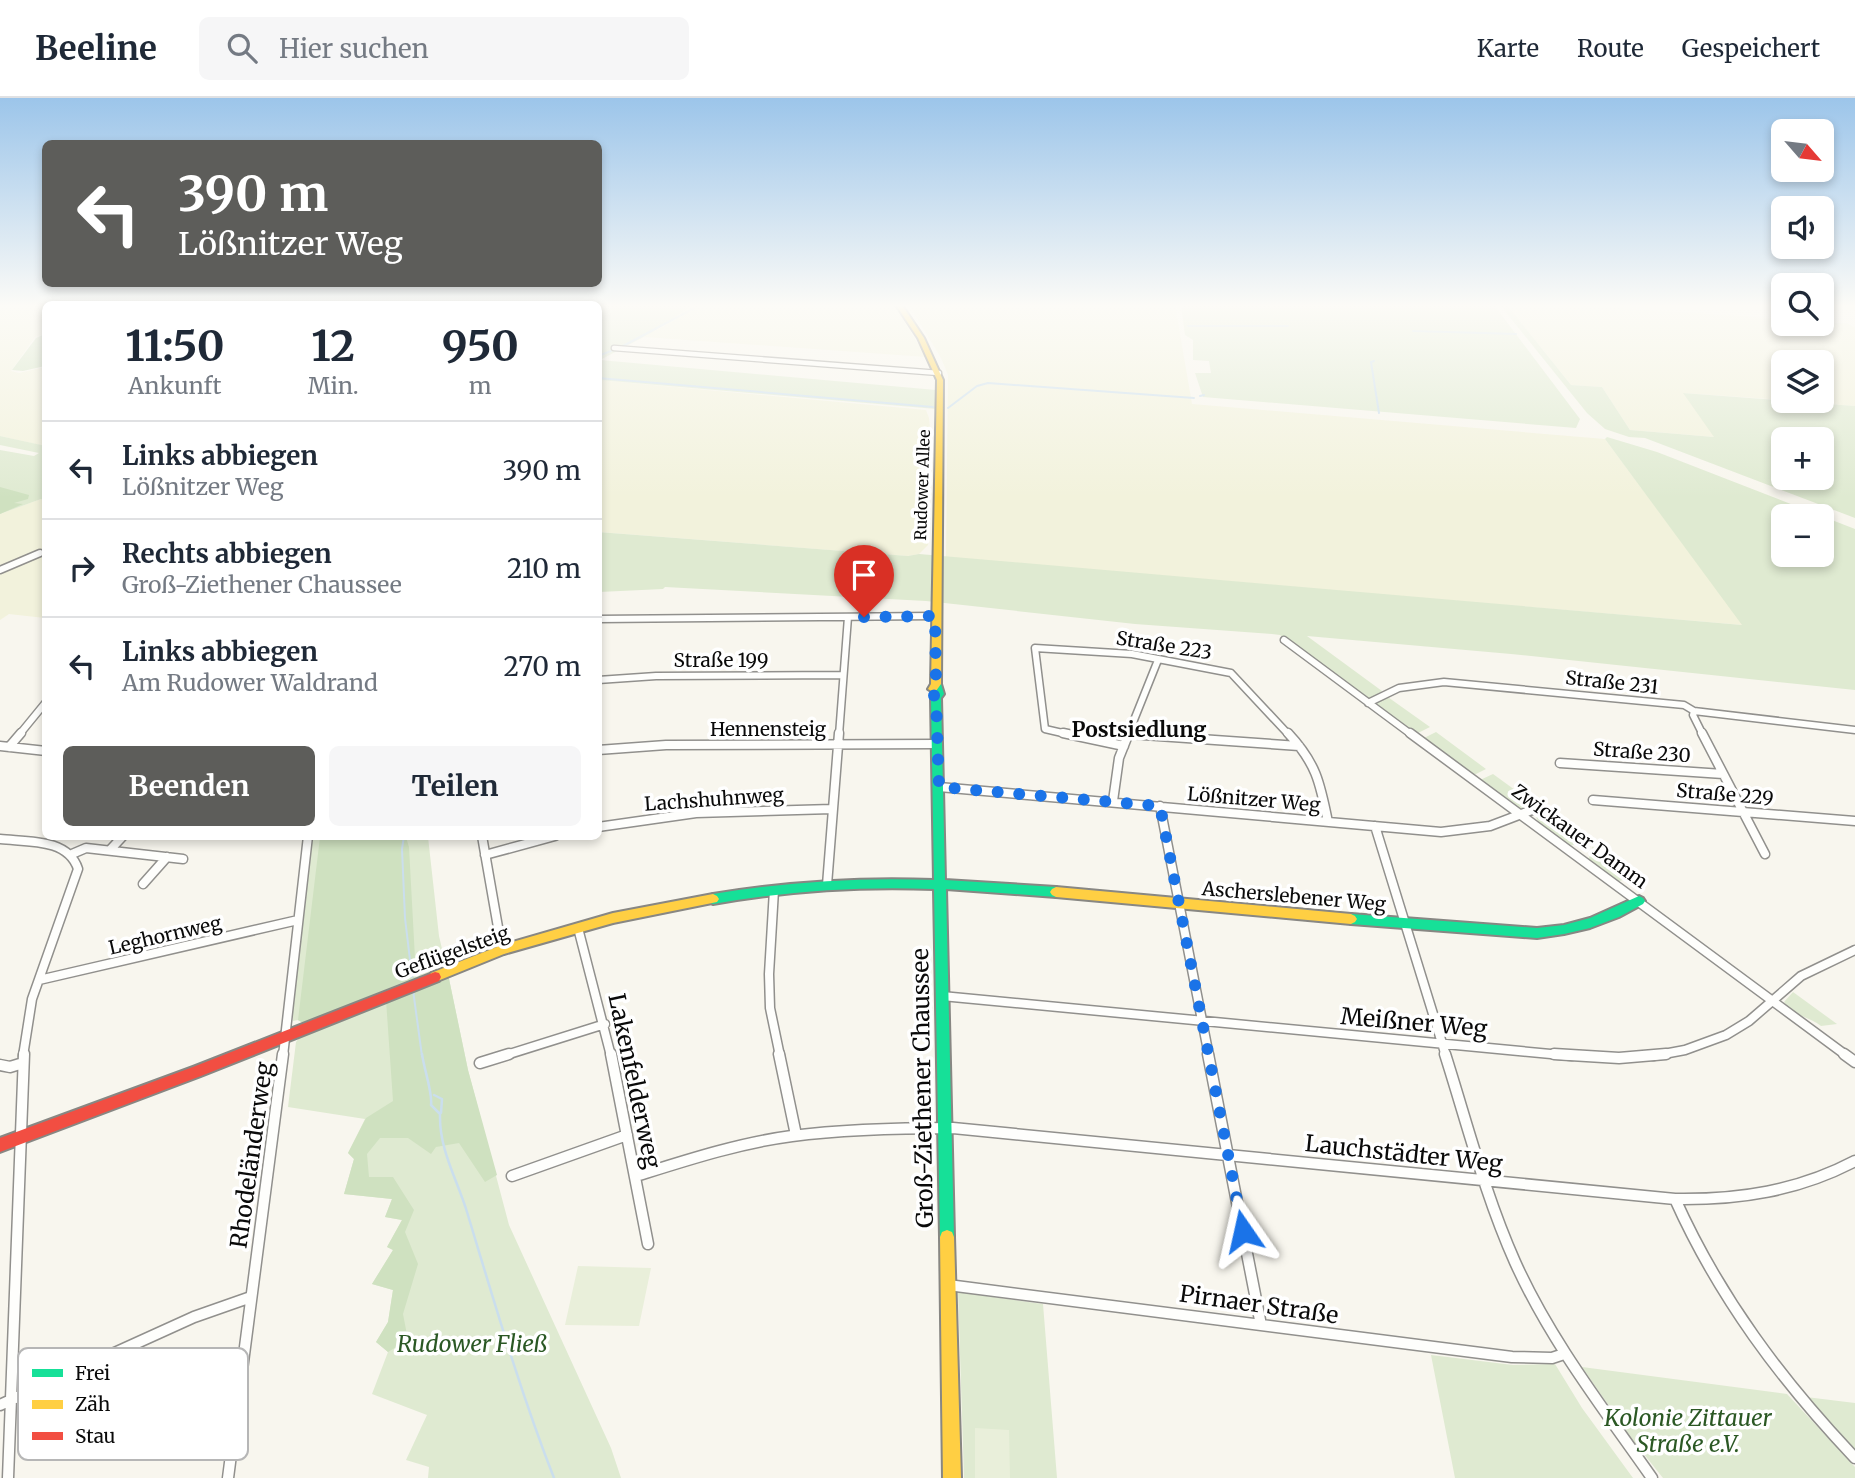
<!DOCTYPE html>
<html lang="de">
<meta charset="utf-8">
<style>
:root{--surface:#fff;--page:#f6f6f7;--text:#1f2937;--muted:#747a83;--line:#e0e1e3;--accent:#5d5d5a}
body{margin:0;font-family:Merriweather,serif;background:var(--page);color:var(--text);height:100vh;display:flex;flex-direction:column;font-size:26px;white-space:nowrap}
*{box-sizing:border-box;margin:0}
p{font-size:23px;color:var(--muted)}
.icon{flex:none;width:38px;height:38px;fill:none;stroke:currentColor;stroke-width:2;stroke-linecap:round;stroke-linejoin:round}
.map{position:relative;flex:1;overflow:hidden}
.details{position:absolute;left:42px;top:203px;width:560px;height:539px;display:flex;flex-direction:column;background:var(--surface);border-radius:10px;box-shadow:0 4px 10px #0003}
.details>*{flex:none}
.guide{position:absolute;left:42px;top:42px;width:560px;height:147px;border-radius:10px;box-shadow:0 4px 10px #0003;background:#5d5d5a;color:#fff;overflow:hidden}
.needle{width:46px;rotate:118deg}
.tools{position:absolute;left:1771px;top:21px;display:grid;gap:14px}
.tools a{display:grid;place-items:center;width:63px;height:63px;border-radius:10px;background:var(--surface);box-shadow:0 4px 10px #0003;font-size:35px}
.pin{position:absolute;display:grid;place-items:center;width:60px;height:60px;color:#fff;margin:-72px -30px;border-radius:50% 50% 50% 0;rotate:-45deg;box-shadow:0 0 7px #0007}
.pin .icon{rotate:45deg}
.me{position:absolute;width:77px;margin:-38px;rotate:349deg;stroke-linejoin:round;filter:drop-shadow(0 0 5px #0008)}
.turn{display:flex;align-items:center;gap:24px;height:147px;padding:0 21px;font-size:32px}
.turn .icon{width:91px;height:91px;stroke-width:2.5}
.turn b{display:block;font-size:49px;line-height:60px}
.eta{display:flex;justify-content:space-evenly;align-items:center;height:119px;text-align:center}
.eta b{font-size:42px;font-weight:700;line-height:49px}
.button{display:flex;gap:14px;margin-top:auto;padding:14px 21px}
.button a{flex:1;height:80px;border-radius:10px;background:var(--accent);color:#fff;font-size:28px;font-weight:700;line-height:80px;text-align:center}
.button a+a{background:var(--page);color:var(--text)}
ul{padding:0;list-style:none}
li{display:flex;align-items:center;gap:21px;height:98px;padding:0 21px;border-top:2px solid var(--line)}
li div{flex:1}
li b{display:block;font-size:26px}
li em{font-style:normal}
header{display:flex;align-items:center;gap:42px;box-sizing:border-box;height:98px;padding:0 35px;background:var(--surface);border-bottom:2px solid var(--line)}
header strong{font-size:33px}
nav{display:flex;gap:38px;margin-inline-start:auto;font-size:24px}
.search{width:490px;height:63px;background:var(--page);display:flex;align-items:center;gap:18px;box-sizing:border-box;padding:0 24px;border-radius:10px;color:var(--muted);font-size:26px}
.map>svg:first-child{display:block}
.farmland{fill:#f2f2dc}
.green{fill:#dfead1;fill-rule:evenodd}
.forest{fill:#cfe1c0}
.pitch{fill:#e9efda}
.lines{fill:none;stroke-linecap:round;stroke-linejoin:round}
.stream-far1{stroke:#cadeed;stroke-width:2}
.stream{stroke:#cadeed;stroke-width:2.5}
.street-far3-casing{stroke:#91908d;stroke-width:7}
.street-far2-casing{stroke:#91908d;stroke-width:9}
.street-far1-casing{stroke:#91908d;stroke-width:11}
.street-casing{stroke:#91908d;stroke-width:13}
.fast-casing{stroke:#888783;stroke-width:4}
.slow-casing{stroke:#888783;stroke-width:4}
.jam-casing{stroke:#888783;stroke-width:4}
.street-far3{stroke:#fefefc;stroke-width:4.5}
.street-far2{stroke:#fefefc;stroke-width:6}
.street-far1{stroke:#fefefc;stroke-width:8}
.street{stroke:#fefefc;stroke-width:10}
.fast{fill:#16e098;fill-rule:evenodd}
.slow{fill:#ffcf43;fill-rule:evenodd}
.jam{fill:#f24e42;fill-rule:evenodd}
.route{stroke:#1a73e8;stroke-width:12;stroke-dasharray:0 21.6}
.labels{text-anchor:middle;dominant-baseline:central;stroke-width:7;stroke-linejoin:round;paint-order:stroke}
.far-street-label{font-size:16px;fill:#0a0a0a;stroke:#fff}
.street-label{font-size:19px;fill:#0a0a0a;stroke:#fff}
.neighbourhood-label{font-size:21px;font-weight:bold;fill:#0a0a0a;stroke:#fff}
.near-street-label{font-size:23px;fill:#0a0a0a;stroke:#fff}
.near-park-label{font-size:23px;font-style:italic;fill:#2b5824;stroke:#fff}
.key{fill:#fff;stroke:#b6b6b6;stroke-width:2}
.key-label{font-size:19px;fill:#0a0a0a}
</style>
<header>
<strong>Beeline</strong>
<div class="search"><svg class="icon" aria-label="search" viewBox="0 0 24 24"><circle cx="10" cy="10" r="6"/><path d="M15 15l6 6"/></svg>Hier suchen</div>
<nav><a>Karte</a><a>Route</a><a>Gespeichert</a></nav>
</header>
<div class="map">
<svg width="1855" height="1380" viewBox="0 0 1855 1380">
<rect width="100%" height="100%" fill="#f8f6ee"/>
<!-- farmland -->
<path class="farmland" d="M0,207h45v29l-10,3 -24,34 8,2 26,-6v79l-45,-10z
M702,207h192l32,52 -282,-20z
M909,207h266l17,99 413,35 138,186 -797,-67 2,-183 -7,-17z
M1507,207h64l212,14v5l64,-1 8,5v78l-66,-5h33v-39h-39v38l-99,-7 31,44 -85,-7 -28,-43 -31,-2z
M598,282l328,30 3,8 2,20 -6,19 3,21v67l-9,9 -11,2 -309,-24z
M41,401l4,1v118l-36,-4 -9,6v-106z"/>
<!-- green -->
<path class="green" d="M598,207h95l-40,27 -53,28 336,30v19l-337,-29z
M1181,207h313l86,114 -4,9 -373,-31 -8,-24h16l-2,-12 -16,-1v-20l-8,-5z
M1500,207h7l64,80 31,2 28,43 84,7 -31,-44 172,13v112l-210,-80 -16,-1 -24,-8 -18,-16zM1783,341h39v39h-39z
M0,338l46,10 -1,54 -4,-1 -41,15v-64l34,6 5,-3 -39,-8z
M1607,339l50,15 198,77v161l-344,-36 -204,-18 75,55 -14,10 -88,-66 -8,-1 -137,-10 -209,-23 -261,-14 -2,2 -64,3 -1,-60 310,24 11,-2 823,71 -137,-186zM1783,418h39v39h-39z
M1385,597l45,32 -16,8 -36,-28 -2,-6z
M1436,634l50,37 -12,6 -50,-37z
M1493,676l44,32 -15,5 -44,-30z
M1546,715l43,31 -6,-2 -13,4 -30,-21 -4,-8h7z
M312,739h116l11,99 7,30 -143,57 -5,-3 -5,1 -1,-22z
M1592,748l42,30 -17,6 -29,-23 5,-8z
M448,876l20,96 41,155 102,223 10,30h-193l1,-11 -23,-7 21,-45 -55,-21 16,-42 -12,-10 12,-20 5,-32 -21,-6 21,-34 -6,-3 15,-27 -17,-3 7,-18 -48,-5 10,-35 -6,-6 17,-34 -77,-12 8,-65 7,-9z
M1793,894l44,32 -16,2c-11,-9 -30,-11 -37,-24z
M958,1194l85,12 14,174h-93z
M1431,1257l82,10 42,-1 27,44 51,70h-178z
M1582,1269l205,27 68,73v11h-192l-32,-40z
M1806,1299l49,6v46z"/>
<!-- forest -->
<path class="forest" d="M45,236v32l-22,5 -11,-1 24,-32z
M0,389l29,8 -1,4 -14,4 9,1 -23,10z
M320,739h86l3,10 7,130 -113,46 -5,-3z
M448,876l20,96 29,105 -12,7 -26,-39 -23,4 -5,7 -23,-16h-28l-13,16 2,23h24l21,33 -9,22 13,32 -15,50 5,26 -20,12 -12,-10 12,-20 5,-32 -21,-6 21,-34 -6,-3 15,-27 -17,-3 7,-18 -48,-5 10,-35 -6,-6 18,-35 27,-17 -7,-101z"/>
<!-- pitch -->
<path class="pitch" d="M578,1168l73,2 -12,58 -74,-1z
M975,1330l34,2 1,48h-35z"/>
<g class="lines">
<!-- stream-far1 -->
<path class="stream-far1" d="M1188,228h100
M1413,233l103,3
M623,248l77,-41
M598,258l13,-5
M1374,263l-3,1 8,51
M598,280l335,29
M1200,298l4,-1
M948,310l29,-22 11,-3 206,15
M404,738l-2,13 3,69 7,59
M413,892l9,66"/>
<!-- stream -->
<path class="stream" d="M422,956c2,15 11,40 9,51l9,9c-1,36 17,65 27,98 27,89 53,179 87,266
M434,997l8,4 -1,14"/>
<defs>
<path id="street-far3" d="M614,250l325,25"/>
<path id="street-far2" d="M0,472l40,-17
M598,521l337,-3
M1284,542l128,95
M598,582l58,-4 187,-1
M1368,605l31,-15 45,-6 240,23 10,6 161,19
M1694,613l-1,4 10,20
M1129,636l8,1
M19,637l27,-33
M839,637l9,-118
M1071,637l-26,-6 -10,-81 97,6 99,19 58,62
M1128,637l30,-75"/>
<path id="street-far1" d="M1063,635l61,13
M1288,635c28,30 32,49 40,89
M1410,635l437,323
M1702,635l63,121
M1129,636l170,12
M0,648l46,5
M9,649l12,-14
M598,652l68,-5 271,-1
M1560,665l163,11
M939,689l502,45 49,-6 50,-19
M1593,702l262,21
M1113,703l6,-43 10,-25
M1160,708l49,250
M1375,728l71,230
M598,729l98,-14 136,-4
M482,738l20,114
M0,741c27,3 68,-1 78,30l-46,130 -9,57
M110,752l13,-14
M72,756l14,-6 97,11
M485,757l70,-19
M143,786l24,-27
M827,787l12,-152
M774,792l-5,84 1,34 10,48
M578,830l33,128
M39,882l259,-60
M942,898l630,60
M283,958l25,-220
M503,958l102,-32
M1653,958l32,-6 41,-15 23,-14 52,-45 54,-26"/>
<path id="street" d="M611,956l37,190
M779,956l17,81
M1208,956l53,271
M1445,956c22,69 40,141 70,208 35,78 88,146 137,216
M1554,956l65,4 47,-4
M1844,956l11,8
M480,965l29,-9
M0,967l10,2 13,-4
M512,1078l115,-41
M636,1078c51,-16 103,-33 156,-40 54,-7 107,-8 161,-8l722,71c64,1 123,-8 180,-38
M1675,1101c44,98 106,181 180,259
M948,1187l564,72 40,1 12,-4
M0,1307l194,-88 57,-20
M8,1380l16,-424
M228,1380l55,-424"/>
<path id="fast" d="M936,583l5,3 3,10 -3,4 4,182 111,7 4,2 2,3 -2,3 -4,2 -110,-8 8,348 -2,5 -5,2 -5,-2 -2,-5 -6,-348c-74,-3 -148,2 -221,15l-4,-2 -2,-3 2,-3 4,-2c73,-12 147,-17 221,-14l-3,-182 3,-4 -3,-10z
M1639,798l4,2 2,3 -2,3 -24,13 -29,11 -26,6 -27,4 -186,-14 -4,-2 -2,-3 2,-3 4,-2 186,14 27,-3 26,-7z"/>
<path id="slow" d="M896,207h6l22,33 19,42 -2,304 -5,7 -3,1 -5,-3 3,-5 6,-304 -19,-42z
M1056,789l295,27 4,2 2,3 -2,3 -4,2 -295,-27 -4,-2 -2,-3 2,-3z
M713,796l4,2 2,3 -2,3 -104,21 -109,31 -69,28 -4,-1 -2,-4 2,-4 71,-28 111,-32z
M947,1132l5,2 2,5 7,241h-18l-3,-241 2,-5z"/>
<path id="jam" d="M435,874l4,1 2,4 -2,4 -238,95 -201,76v-14l193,-71z"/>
</defs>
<!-- street-far3 casing -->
<use href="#street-far3" class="street-far3-casing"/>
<!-- street-far2 casing -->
<use href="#street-far2" class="street-far2-casing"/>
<!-- street-far1 casing -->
<use href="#street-far1" class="street-far1-casing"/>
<!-- street casing -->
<use href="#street" class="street-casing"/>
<!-- fast casing -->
<use href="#fast" class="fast-casing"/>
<!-- slow casing -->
<use href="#slow" class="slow-casing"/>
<!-- jam casing -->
<use href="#jam" class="jam-casing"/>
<!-- street-far3 -->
<use href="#street-far3" class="street-far3"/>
<!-- street-far2 -->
<use href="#street-far2" class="street-far2"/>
<!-- street-far1 -->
<use href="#street-far1" class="street-far1"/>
<!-- street -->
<use href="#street" class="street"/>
<!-- fast -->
<use href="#fast" class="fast"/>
<!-- slow -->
<use href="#slow" class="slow"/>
<!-- jam -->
<use href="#jam" class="jam"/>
</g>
<!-- sky -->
<linearGradient id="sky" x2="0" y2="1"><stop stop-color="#9cc5ea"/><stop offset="0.52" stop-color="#fcfbf7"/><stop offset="1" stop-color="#fcfbf7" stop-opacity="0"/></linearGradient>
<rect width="1855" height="400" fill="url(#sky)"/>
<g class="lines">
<!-- route -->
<path class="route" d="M864,519l71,-1 1,68 -3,10 3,4 3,89 221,19 83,425"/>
</g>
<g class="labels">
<!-- far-street labels -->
<g class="far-street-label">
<text transform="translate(922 387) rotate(-88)">Rudower Allee</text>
</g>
<!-- street labels -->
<g class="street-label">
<text transform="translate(1164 547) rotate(9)">Straße 223</text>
<text x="721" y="562">Straße 199</text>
<text transform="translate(1612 584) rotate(6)">Straße 231</text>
<text x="768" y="631">Hennensteig</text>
<text transform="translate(1642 654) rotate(4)">Straße 230</text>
<text transform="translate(1725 696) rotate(5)">Straße 229</text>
<text transform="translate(714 701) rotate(-4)">Lachshuhnweg</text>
<text transform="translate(1254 701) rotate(5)">Lößnitzer Weg</text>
<text transform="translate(1580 738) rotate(36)">Zwickauer Damm</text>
<text transform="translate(1294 798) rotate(5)">Ascherslebener Weg</text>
<text transform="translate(165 837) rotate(-13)">Leghornweg</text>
<text transform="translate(452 854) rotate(-20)">Geflügelsteig</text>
</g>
<!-- neighbourhood labels -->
<g class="neighbourhood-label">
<text x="1139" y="631">Postsiedlung</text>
</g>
<!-- near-street labels -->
<g class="near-street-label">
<text transform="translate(1414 924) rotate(5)">Meißner Weg</text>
<text transform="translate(635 983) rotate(78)">Lakenfelderweg</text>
<text transform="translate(922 990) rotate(-91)">Groß-Ziethener Chaussee</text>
<text transform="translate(1404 1055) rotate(6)">Lauchstädter Weg</text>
<text transform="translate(251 1057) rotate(-82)">Rhodeländerweg</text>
<text transform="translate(1259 1206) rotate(8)">Pirnaer Straße</text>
</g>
<!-- near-park labels -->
<g class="near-park-label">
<text x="472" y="1245">Rudower Fließ</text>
<text x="1688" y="1319">Kolonie Zittauer<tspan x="1688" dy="26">Straße e.V.</tspan></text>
</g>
</g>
<!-- legend -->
<rect x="18" y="1250" width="230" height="112" rx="10" class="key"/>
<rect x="32" y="1271" width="31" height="8" fill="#16e098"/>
<rect x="32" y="1302" width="31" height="9" fill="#ffcf43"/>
<rect x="32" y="1334" width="31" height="8" fill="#f24e42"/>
<g class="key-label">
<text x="75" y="1282">Frei</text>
<text x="75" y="1313">Zäh</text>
<text x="75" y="1345">Stau</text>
</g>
</svg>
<div class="tools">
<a><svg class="needle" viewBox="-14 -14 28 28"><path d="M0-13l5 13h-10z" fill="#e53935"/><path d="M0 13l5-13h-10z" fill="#747a83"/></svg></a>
<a><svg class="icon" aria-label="sound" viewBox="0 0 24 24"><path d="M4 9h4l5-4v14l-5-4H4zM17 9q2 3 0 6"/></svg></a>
<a><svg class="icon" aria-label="search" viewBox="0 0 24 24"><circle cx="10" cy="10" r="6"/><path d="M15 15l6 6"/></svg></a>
<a><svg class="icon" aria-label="layers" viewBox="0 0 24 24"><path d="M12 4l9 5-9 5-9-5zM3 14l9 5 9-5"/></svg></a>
<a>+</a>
<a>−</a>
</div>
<div class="pin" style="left:864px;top:519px;background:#d93025"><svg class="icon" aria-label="arrive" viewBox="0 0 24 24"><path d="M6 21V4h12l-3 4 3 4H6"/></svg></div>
<svg class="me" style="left:1243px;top:1133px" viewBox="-20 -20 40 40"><path d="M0-17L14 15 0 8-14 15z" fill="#1a73e8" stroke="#fff" stroke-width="4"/></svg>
<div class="guide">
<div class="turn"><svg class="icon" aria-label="left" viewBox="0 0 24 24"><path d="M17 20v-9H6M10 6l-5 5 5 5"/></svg><div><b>390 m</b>Lößnitzer Weg</div></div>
</div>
<section class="details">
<div class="eta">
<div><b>11:50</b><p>Ankunft</p></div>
<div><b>12</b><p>Min.</p></div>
<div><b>950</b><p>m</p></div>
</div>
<ul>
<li><svg class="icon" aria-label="left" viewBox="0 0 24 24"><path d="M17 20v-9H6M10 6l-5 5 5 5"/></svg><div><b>Links abbiegen</b><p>Lößnitzer Weg</p></div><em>390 m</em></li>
<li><svg class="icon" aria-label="right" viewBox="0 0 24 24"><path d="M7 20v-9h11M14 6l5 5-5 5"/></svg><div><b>Rechts abbiegen</b><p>Groß-Ziethener Chaussee</p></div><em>210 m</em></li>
<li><svg class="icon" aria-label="left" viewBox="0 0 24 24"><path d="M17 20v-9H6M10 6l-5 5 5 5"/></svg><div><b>Links abbiegen</b><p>Am Rudower Waldrand</p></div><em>270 m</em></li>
</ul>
<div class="button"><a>Beenden</a><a>Teilen</a></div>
</section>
</div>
